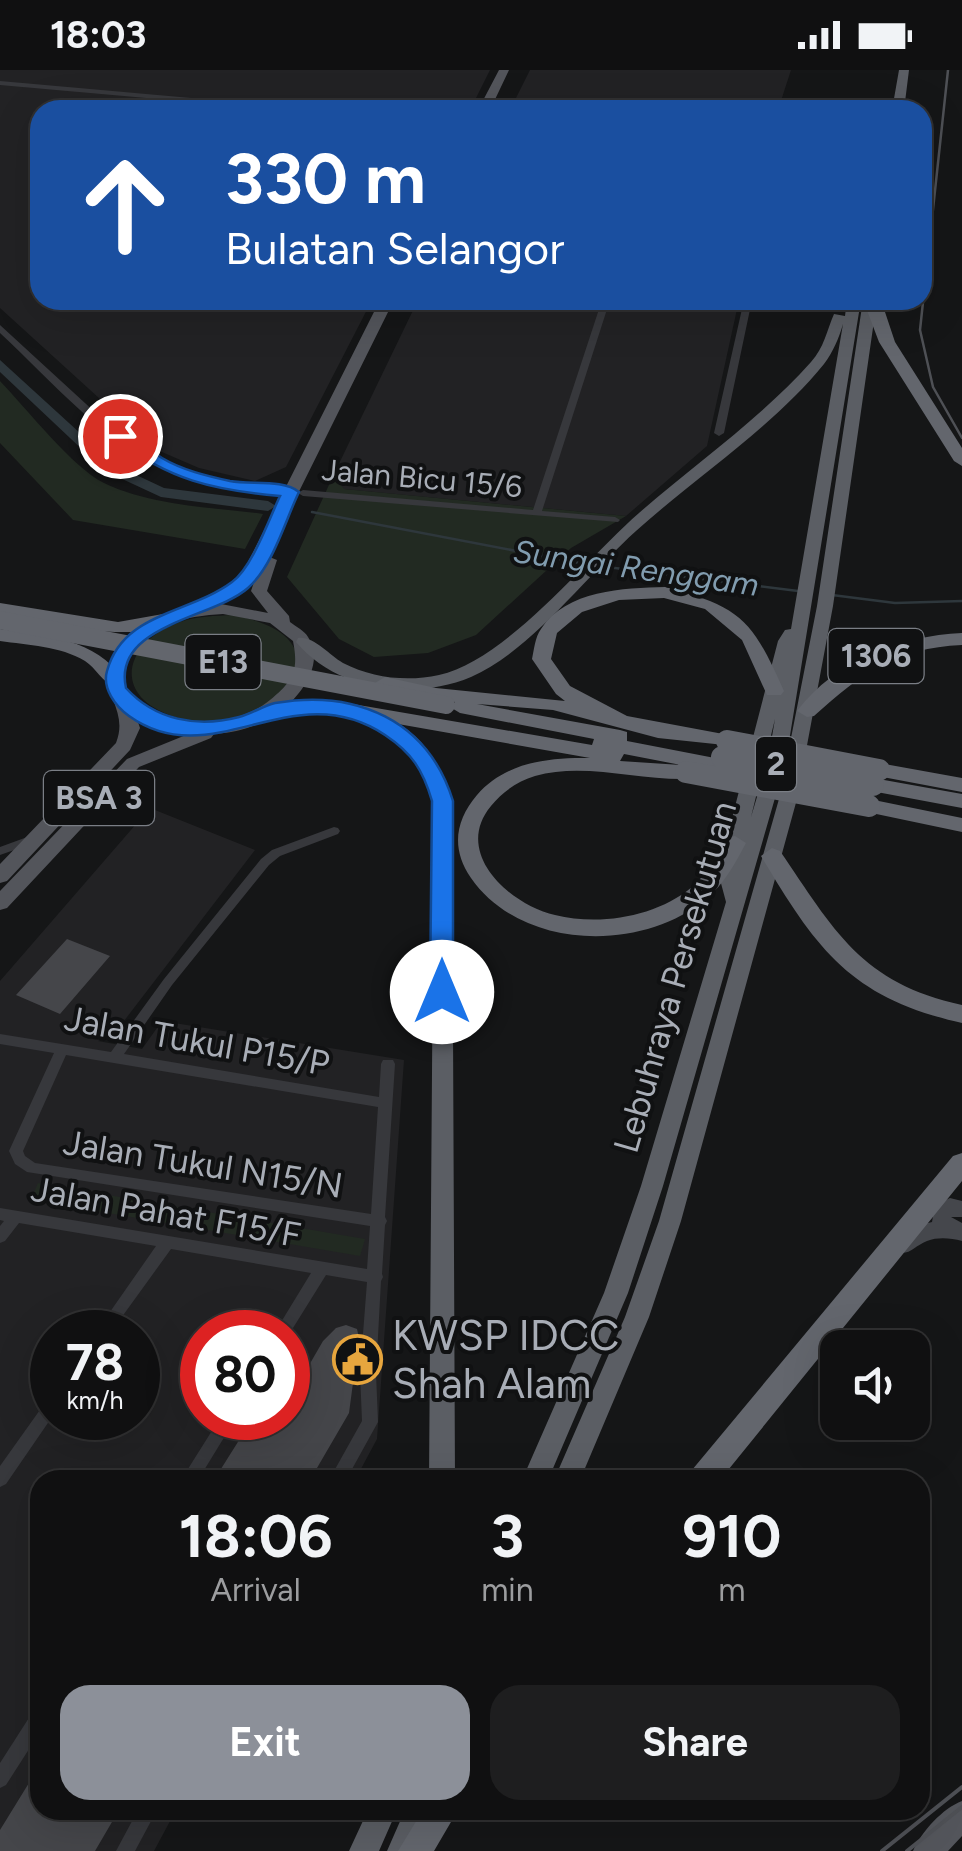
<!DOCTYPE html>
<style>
:root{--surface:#101011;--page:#1e1e1f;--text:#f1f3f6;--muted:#9c9d9f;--line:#303031;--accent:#8c9099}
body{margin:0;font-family:Figtree,sans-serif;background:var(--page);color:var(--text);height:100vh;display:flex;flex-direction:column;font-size:38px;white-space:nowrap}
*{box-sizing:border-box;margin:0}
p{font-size:32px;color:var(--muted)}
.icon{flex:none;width:55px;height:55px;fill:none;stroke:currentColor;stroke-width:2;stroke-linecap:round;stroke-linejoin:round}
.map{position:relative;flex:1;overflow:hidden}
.drawer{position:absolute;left:30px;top:1400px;width:900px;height:350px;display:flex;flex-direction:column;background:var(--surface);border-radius:30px;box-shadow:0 10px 40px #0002,0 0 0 2px var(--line)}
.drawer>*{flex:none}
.top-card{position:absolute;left:30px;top:30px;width:902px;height:210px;border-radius:30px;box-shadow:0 10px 40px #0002,0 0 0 2px var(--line);background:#1a4fa0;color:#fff;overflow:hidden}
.controls{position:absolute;left:820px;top:1260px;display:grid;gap:20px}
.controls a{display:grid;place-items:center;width:110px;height:110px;border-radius:20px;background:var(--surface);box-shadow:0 10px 40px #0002,0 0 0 2px var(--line);font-size:50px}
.speed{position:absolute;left:30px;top:1240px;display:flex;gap:20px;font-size:50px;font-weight:700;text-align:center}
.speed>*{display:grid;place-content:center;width:130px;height:130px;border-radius:50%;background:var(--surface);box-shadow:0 10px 40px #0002,0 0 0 2px var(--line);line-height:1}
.speed small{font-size:25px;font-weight:400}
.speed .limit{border:15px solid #d22;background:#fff;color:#111}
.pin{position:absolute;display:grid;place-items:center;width:85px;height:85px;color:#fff;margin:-42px;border:5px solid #fff;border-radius:50%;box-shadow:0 2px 10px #0007}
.me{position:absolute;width:110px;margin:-55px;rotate:0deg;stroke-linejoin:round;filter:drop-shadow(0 0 8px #0008)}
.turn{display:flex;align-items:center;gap:35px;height:210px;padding:0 30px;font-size:45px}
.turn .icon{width:130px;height:130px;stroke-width:2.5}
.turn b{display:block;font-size:70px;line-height:85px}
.eta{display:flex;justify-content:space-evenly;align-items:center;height:170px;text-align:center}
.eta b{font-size:60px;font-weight:700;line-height:70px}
.cta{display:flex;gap:20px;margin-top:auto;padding:20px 30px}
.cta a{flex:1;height:115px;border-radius:30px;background:var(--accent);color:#fff;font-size:40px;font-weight:700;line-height:115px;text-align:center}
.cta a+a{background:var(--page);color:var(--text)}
.status{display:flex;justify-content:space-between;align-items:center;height:70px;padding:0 50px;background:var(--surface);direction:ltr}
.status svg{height:28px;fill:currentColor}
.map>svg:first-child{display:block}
.built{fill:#222224;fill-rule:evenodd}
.green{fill:#222a22}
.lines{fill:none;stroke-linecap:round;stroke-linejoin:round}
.stream{stroke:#2e373c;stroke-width:2.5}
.river{fill:#2e373c;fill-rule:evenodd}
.building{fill:#45464a}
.minor{fill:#37383c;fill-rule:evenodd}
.secondary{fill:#45474c;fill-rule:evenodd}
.primary{fill:#53555b;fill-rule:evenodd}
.trunk{fill:#5b5e64;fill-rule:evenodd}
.motorway{fill:#63666d;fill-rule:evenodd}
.tram-far1{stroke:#4e5055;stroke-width:2.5}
.tram{stroke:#4e5055;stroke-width:4}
.motorway-bridge-far1{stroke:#63666d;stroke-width:18}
.motorway-bridge{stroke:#63666d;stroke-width:22}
.route{fill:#1a73e8;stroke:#114b97;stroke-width:2.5}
.labels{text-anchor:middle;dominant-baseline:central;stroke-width:8;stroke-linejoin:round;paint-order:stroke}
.far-street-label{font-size:30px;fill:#a8adb6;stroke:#101112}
.far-water-label{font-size:32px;font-style:italic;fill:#819caf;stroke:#101112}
.shield{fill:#101112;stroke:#7a7e85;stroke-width:2.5}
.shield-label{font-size:32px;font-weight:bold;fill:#a8adb6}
.street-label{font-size:35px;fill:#a8adb6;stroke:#101112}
.near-poi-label{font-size:42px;fill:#a8adb6;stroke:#101112;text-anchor:start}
</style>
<div class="status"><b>18:03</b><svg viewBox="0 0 49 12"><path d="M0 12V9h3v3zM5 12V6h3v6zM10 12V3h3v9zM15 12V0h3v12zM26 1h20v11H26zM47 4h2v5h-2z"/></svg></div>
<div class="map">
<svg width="962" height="1781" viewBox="0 0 962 1781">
<rect width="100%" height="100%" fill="#151617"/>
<!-- built -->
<path class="built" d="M0,0h490l-20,40h-430v190h332l-86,167 -31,14 -56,-13 -44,-19 -155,-141z
M530,0h261l-13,40h-268z
M418,230h321l-32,146 -81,70 -283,-27 -10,-13z
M150,738l105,42 -141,184 -16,7 44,8 20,-28 242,39 -27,379 -22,41h-315v330h136l-22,41h-154v-870zM52,1262h86v86h-86zM202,1262h86v86h-86z"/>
<!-- green -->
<path class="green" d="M0,311c26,27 73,87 104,102 48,23 107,24 159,31l-18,35 -172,-29 -73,-77z
M333,406l11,13 282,27 -55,32 -95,87 -48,18 -54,4 -35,-18 -52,-62z
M233,545c137,27 25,131 -61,101 -62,-21 -47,-75 8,-94 17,-6 35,-6 53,-7z
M38,1113l327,56 -5,17 -329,-56z"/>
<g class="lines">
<!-- stream -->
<path class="stream" d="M312,442l278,53
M599,496l199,25
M832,525l63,8 67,-2"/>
<!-- river -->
<path class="river" d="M0,290l115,105 49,23 104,13 8,5 -8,5 -107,-14 -56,-26 -105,-99z"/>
</g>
<!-- building -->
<path class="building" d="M67,869l43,17 -50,58 -44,-19z
M346,1255l11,4 2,9 -10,75 -39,67h-96l39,-62h35v-36l9,4 26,-45 13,-13z
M40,1695v45h79l-24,41h-95v-21z"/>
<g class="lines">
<!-- minor -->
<path class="minor" d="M0,11l304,27 3,2h-26l-281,-25z
M602,230h8l-68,211 73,6 5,3 -2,2 -315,-26 -5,-3 5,-3 230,20z
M744,230h8l-28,133 -5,3 -5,-3z
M0,255l110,101 47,33 24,11 26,8 84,11 5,3 -5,3c-38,-4 -79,-6 -115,-21 -70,-28 -122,-91 -176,-141z
M334,757l4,1 2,3 -2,3 -58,22 -11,9 -97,120 -48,69 255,43 2,-33 2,-4h10l2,4 -10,153 2,4 -2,4 -3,49 1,3 -2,4 -5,92 2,49 -32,58h-17l33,-59 -2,-48 7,-91 -41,-7 -38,61v-4h-13l36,-59 -140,-24 -60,83h-15l60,-86 -137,-23 -14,18 -5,2v-17l4,-5 -4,-1v-12l367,61 3,-43 -343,-54 -12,-8 -6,-13 45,-98 -54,-9v-10l111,18 53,-73 97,-120 11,-9zM66,985l312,52 -7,107 -336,-51 -10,-7 -2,-5z
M30,766l4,1 2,3 -2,3 -34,12v-8z
M52,1328v19l-46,67 -6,3v-21l47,-66z
M220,1348h16l-38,62h-17z
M40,1637v25l-34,53 -6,3v-25l34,-53z
M138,1740h19l-22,41h-19z"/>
<!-- secondary -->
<path class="secondary" d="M950,1128l12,3v16h-11l11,6v18c-12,-3 -24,-4 -35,0 -13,5 -17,15 -31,11l-3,-6c7,-15 24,-20 39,-24l3,-17z"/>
<!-- primary -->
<path class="primary" d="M499,0h10l-19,40h-12z
M380,230h14l-127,256 10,4 -10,31 22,25 1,6c5,4 15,9 18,15 19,28 -11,64 -34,79 -17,11 -40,17 -60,18l-3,4 -72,29 -132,141 -7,2v-19l127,-132 59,-24 -49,-16 3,9 -10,22 -123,131 -7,2v-19l116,-121c13,-33 -16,-49 -6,-80 8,-25 31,-41 55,-49 9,-3 22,-4 30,-8 18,-8 35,-22 49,-36zM256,506l-5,15 17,22 -47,-9 15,-8zM223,544l47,9 23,18c6,30 0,40 -23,59 -34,29 -113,34 -142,-6 -6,-9 -5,-19 -2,-30 11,-40 62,-48 97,-50z
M962,1731v35l-14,15h-35c8,-19 30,-43 49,-50z"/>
<!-- trunk -->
<path class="trunk" d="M899,0h10l-5,40h-12z
M847,230h14l-75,460 -123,426 -35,107 -80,187h-26l82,-187 37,-107 85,-284 -8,-30 60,-231 7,-11 6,-1 52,-305c-4,14 -10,28 -19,40 -51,63 -128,113 -188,167 -48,43 -106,121 -165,146 -57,24 -134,14 -175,-35l2,-4c16,-2 31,17 45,25 29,15 64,19 96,12 68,-15 147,-116 200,-162 57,-50 121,-94 172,-151 13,-14 16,-32 23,-48l11,2zM775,649l-7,41 -17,57z
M863,230h14l-44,306 -36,193 -116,422 -32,96 -69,163h-26l71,-163 34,-96 120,-422 38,-193z
M315,632c75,6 114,26 137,99l3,679h-26l5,-679c-4,-12 -6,-26 -13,-37 -24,-40 -76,-51 -119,-50 -13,0 -27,5 -37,-4l9,-6z
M368,1740h29l-18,41h-30z
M405,1740h29l-17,41h-30z"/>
<!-- motorway -->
<path class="motorway" d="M863,230h14l8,12 10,30 67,106v18l-8,-5 -75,-119z
M665,517c77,20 87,33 119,104l-3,4h-14l-25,-55 -37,-31 -41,-11 -45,2 -37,12 -25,21 -6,26 19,27 57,30 107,20 3,5 -3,5 -76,-8 -105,-28 -76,-6 143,26 7,2v9l93,18 10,7 -10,7 -26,-5 -1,9 -7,2c-49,1 -103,-17 -151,-3 -17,5 -33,16 -44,30 -39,47 19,99 64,109 45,11 101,2 137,-28 16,-14 25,-31 36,-49l7,-2 11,7c-11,21 -22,41 -40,56 -65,54 -185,51 -235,-21 -20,-29 -16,-57 6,-83 28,-33 73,-38 113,-37l-243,-43 -10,-6 10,-6 245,42 2,-6 -134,-26 -10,-6 5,-5 -70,-13 -10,-6 10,-6 51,11 129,13 -9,-7 -24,-35c2,-9 3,-22 9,-30 25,-39 83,-41 124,-42zM624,684l57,11 -61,-4z
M0,533l118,19 45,-8 9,6c-32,27 -131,1 -172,-5z
M0,559c47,7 95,9 124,51l-10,6c-12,-4 -18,-18 -29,-25 -25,-15 -57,-16 -85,-20z
M962,563v12c-67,3 -100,28 -148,71l-7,1 -10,-6c39,-51 103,-75 165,-78z
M879,693l83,15v14l-90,-17 -3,-5 3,-5z
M873,708l89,16v14l-96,-18 -3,-5 3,-5z
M869,729l93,19v14l-100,-21 -3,-5 3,-5z
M772,778l8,3c54,79 81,132 182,154v18c-111,-25 -145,-73 -201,-167z
M962,1083v28l-242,299h-32l4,-10 261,-314z
M423,1740h35l-24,41h-36z"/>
<!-- tram-far1 -->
<path class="tram-far1" d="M948,0l-28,260 13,57 29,51"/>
<!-- tram -->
<path class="tram" d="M882,1781l80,-64
M907,1781l55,-44"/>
<!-- motorway-bridge-far1 -->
<path class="motorway-bridge-far1" d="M0,550l446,85"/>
<!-- motorway-bridge -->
<path class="motorway-bridge" d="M727,671l152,29
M722,687l151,28
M686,702l183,34"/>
</g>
<!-- route -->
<path class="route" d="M115,362c18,-2 32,17 47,26 20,12 45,18 68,23 21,4 53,-2 69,11 -14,29 -26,74 -51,96 -34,30 -136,37 -122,100 29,32 71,40 113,29 13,-3 23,-11 36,-14 81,-14 153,17 178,98v191l-3,7 -8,2 -12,-9 2,-191c-9,-31 -20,-48 -47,-66 -93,-62 -172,41 -256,-19 -14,-10 -27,-28 -22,-45 16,-59 82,-57 125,-89 20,-14 37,-63 48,-86 -68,-6 -110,-16 -165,-57z"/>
<!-- icons -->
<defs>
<symbol id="civic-ring" viewBox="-11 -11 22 22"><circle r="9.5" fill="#101112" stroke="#e7a63e" stroke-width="1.5"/><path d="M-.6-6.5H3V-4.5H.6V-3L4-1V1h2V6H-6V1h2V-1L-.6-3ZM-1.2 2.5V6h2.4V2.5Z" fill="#e7a63e"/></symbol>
</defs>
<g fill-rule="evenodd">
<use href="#civic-ring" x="330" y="1262" width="55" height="55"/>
</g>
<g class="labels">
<!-- far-street labels -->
<g class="far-street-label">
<text transform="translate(422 408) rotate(5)">Jalan Bicu 15/6</text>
</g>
<!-- far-water labels -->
<g class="far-water-label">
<text transform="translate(636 498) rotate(8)">Sungai Renggam</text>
</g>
<!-- shield labels -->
<g class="shield">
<rect x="828.5" y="559" width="95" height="54" rx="8"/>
<rect x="185.5" y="565" width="75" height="54" rx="8"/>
<rect x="756" y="667" width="40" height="54" rx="8"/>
<rect x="44" y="701" width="110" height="54" rx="8"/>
</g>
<g class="shield-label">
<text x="876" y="586">1306</text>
<text x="223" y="592">E13</text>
<text x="776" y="694">2</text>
<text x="99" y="728">BSA 3</text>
</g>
<!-- street labels -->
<g class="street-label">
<text transform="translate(675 907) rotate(-74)">Lebuhraya Persekutuan</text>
<text transform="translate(197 971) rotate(10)">Jalan Tukul P15/P</text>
<text transform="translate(203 1094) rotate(9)">Jalan Tukul N15/N</text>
<text transform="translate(166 1142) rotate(10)">Jalan Pahat F15/F</text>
</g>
<!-- near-poi labels -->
<g class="near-poi-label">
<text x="392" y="1265">KWSP IDCC<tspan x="392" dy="48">Shah Alam</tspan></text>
</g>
</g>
</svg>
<div class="controls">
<a><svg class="icon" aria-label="sound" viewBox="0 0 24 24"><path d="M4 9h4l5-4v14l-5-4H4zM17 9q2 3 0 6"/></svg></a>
</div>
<div class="speed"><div>78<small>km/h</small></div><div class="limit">80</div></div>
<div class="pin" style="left:120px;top:366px;background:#d93025"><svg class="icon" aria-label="arrive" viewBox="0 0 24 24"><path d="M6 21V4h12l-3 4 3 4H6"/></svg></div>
<svg class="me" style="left:442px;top:922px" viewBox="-20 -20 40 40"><circle r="19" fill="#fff"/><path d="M0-13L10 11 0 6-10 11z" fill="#1a73e8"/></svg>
<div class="top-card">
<div class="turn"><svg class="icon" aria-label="ahead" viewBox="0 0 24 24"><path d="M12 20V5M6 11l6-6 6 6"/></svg><div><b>330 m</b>Bulatan Selangor</div></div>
</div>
<section class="drawer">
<div class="eta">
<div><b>18:06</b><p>Arrival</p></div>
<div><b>3</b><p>min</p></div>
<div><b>910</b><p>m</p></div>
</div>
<div class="cta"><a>Exit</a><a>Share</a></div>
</section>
</div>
